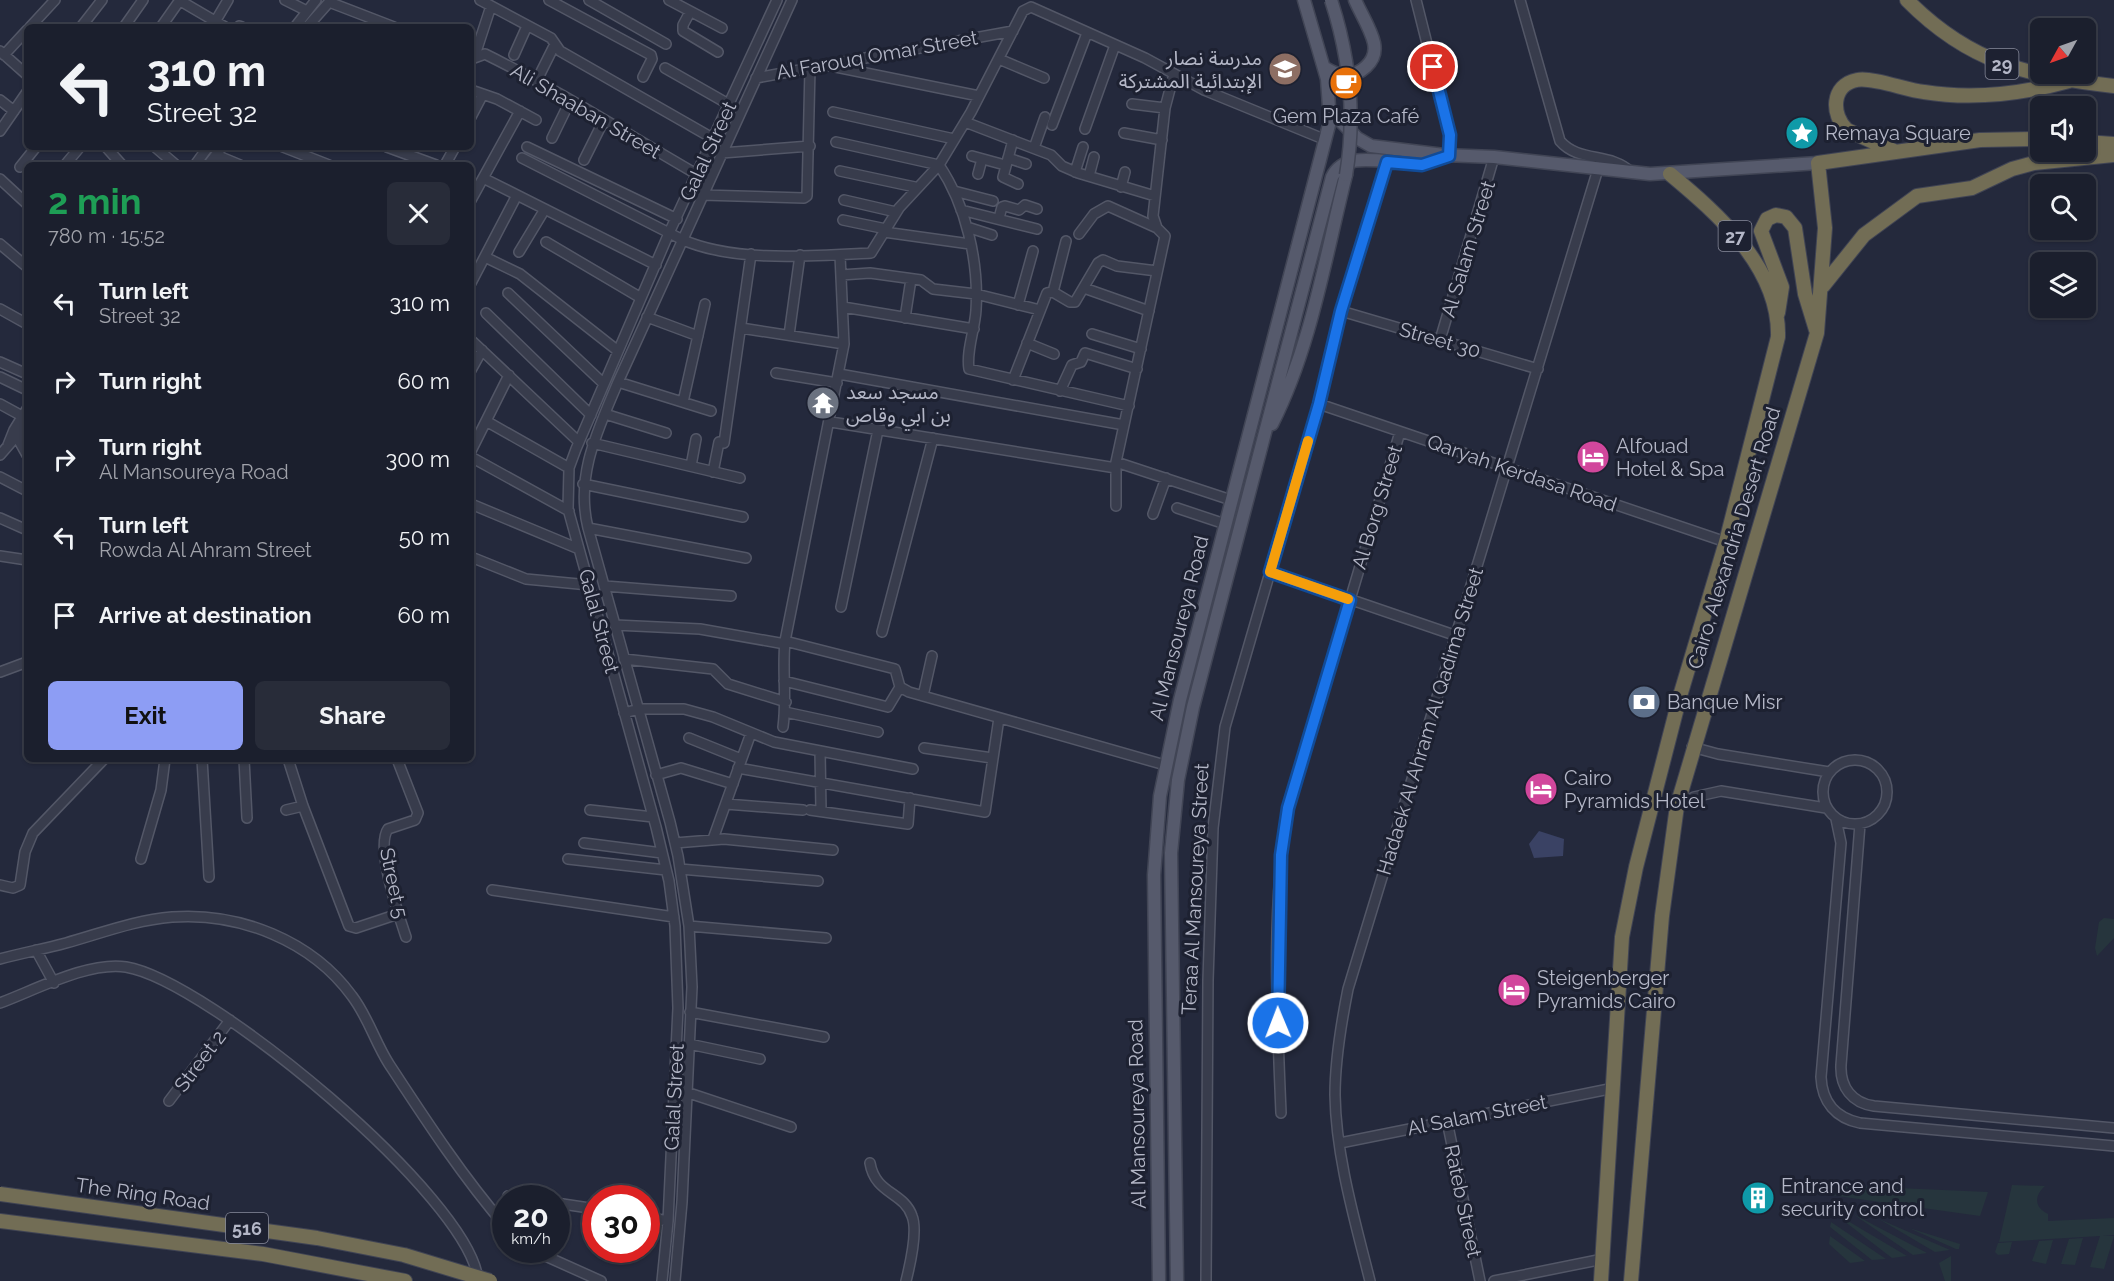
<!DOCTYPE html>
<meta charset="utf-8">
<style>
:root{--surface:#1b1f2d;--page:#282c39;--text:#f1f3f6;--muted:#a0a2aa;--line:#393d49;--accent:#8d9df4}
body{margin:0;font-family:Raleway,"Noto Sans Arabic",sans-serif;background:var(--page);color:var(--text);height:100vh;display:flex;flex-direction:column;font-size:22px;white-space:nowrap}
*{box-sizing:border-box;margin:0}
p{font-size:20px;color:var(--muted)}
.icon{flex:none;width:33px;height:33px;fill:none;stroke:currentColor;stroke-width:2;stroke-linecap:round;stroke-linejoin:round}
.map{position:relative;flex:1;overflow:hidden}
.side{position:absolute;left:24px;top:162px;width:450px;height:600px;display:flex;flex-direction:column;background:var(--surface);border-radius:9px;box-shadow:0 2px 4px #0004,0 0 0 2px var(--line)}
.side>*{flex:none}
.top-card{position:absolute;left:24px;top:24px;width:450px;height:126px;border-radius:9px;box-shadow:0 2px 4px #0004,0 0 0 2px var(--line);background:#1b1f2d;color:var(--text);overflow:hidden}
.needle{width:39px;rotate:230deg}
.tools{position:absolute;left:2030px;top:18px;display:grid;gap:12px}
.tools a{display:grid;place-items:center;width:66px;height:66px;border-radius:9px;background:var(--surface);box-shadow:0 2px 4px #0004,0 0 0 2px var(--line);font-size:30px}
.speed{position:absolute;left:492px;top:1185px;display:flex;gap:12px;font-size:30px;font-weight:700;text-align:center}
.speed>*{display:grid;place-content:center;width:78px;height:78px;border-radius:50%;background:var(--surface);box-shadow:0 2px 4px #0004,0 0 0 2px var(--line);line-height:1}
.speed small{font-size:15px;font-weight:400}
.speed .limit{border:9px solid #d22;background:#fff;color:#111}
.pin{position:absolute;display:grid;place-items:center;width:51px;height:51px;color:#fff;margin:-26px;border:3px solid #fff;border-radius:50%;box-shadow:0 2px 6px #0007}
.me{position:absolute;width:66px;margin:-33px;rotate:359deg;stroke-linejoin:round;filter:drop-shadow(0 0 4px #0008)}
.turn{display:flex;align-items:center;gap:21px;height:126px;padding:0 24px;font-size:27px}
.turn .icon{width:78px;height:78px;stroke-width:2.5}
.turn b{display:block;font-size:42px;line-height:51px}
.round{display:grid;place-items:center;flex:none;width:63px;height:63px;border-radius:9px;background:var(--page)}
.head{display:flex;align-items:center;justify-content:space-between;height:102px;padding:0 24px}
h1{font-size:36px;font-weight:700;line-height:45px;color:#1e9e55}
.action{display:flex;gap:12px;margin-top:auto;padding:12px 24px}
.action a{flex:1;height:69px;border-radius:9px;background:var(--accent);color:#111;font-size:24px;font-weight:700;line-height:69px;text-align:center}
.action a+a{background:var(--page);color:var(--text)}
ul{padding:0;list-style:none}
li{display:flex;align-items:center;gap:18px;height:78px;padding:0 24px}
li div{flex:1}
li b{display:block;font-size:22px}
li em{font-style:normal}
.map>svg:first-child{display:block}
.green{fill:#26353d}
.water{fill:#3a4264}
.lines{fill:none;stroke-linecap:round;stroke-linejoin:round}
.minor-casing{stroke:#535767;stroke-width:12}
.major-casing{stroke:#414555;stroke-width:15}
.highway-casing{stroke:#404454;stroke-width:16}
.minor{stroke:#383c4c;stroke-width:9}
.major{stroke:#565a6c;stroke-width:12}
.highway{stroke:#726d55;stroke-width:14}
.major-bridge-casing{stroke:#414555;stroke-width:15;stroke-linecap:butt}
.highway-bridge-casing{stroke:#404454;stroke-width:16;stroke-linecap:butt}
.major-bridge{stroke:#565a6c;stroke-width:12}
.highway-bridge{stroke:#726d55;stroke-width:14}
.route-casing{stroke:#114b97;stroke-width:15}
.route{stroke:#1a73e8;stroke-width:10}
.slow{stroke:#f59e0b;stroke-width:10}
.labels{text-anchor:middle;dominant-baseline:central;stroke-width:6;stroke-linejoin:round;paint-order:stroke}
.shield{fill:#1d2131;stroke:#878a9a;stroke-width:1.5}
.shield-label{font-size:18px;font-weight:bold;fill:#b4b7c7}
.street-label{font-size:20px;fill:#b4b7c7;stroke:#1d2131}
.poi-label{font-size:20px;fill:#b4b7c7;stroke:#1d2131;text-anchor:start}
</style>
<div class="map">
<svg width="2114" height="1281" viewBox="0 0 2114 1281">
<rect width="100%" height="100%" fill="#24293c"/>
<!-- green -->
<path class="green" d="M2104,918l10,1v19l-17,18 -2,-8 4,-26z
M1830,1185l158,7 -8,24 -150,-21z
M2012,1185l33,1c-11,10 -11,21 3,28v7l66,-3v17l-11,1h11l-10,33 -14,-2 10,-31 -101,6z
M1831,1211l76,45 -15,2z
M1853,1214l74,39 -14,2z
M1879,1219l71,31 -15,2z
M1831,1222l55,37 -14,1 -42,-33z
M1909,1228l51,16 -1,5h-3z
M1830,1236l35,25 -15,2 -21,-19z
M2083,1238l-8,27 -14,-1 8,-25z
M2053,1240l-7,24 -14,-3 7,-20z
M2012,1242l-3,12 -11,1 -3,-3 3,-9z
M1951,1256v25h-6l-6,-18z"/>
<!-- water -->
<path class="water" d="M1539,831l25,8 -1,17 -29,2 -5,-14z"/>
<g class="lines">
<defs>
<path id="minor" d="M179,0l46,27
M285,0l22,11
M480,0l71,38 9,13 154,88
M549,0l102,55 1,4 -9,18
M589,0l77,44
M669,0l53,28
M1416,0l34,135 -1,21
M1520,0l40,141c19,22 50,11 71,31
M329,2l65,25
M690,12l-7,13v6l35,21
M239,26l3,1
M30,27l25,-27
M81,27l21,-27
M124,27l19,-27
M161,27l19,-27
M212,27l16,-27
M295,27l21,-27
M307,27l24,-27
M0,51l27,24
M4,55l23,-25
M514,55l13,-29
M474,58l11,-4c73,36 142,80 213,121
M474,58l17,-52
M999,59l45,19
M831,66l148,30
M665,68l65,37
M756,78l257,-47
M537,80l18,-36
M471,90l26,9 39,21
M0,100l14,11
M1132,104l33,4
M833,112l121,27
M471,117l12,-23
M965,122l86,33 11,11 16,7 77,23
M1052,125l35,-92
M1085,129l30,-84
M0,131l27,-39
M1124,133l38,7
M552,138l18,-37
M1013,140l-10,37 15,7
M836,142l103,23
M106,147l16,18
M155,147l21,18
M283,147l46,18
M387,147l49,18
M527,147l150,72
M1034,148l11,-31
M722,153l88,-7
M216,155l24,10
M972,156l33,9
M522,158l159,81c52,24 133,17 190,14l28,-45 40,-43 32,-53 52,-101 8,-4 114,51 59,32 122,50
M1008,158l18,6
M584,160l20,-40
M65,165l15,-18
M195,165l13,-18
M208,165l14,-18
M445,165l10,-18
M939,165c27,40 40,97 37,145 -1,19 -10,41 -7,59l160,37
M20,167l16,-20
M840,171l75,16
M1075,172l8,-25
M978,174l4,-15
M1089,176l5,-19
M483,178l173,87
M0,179l27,25
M1121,187l4,-15
M954,191l39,10
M702,195l102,3 3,-2 3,-128
M471,200l49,-89
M844,200l52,12
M961,210l76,19
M999,218l3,-11 3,-1 14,4 6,-5 12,4
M843,220l43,9
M967,227l25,8
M1157,228l-4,-12 12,-108 9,-34
M884,232l86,12
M1079,234l15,-20 14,-8 49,22 8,8 -49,226v44
M546,242l95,56
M0,244l27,23
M519,252l26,-43
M485,257l35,17 98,77
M841,275l29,-2 51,7 12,9 43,5 64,16
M471,283l46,-88
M1084,288l65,23
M1053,292l13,-51
M508,293l96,91
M1018,305l15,-54
M843,307l131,22
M0,309l27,15
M1341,311l197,58
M486,313l105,102
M647,317l51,19
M905,318l6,-39
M741,328l103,16
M1092,334l49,15
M789,335l11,-80
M471,340l108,102
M1440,340l54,-183
M1027,343l27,11
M0,362l27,12
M471,370l11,-20
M776,373l61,10
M839,374l285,51
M0,377l27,13
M1013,380l34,-87 6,-1 17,10h5l23,-39 5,-3 14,6 40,5
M618,382l93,29
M1060,391l12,-26 9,-3 4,-9 52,16
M683,402l22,-98
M0,404l22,12
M1319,404l407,138
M605,414l61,19
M486,421l83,47
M831,422l285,46
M17,437l10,18
M592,443l148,35
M724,443l27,-189
M8,445l6,-15 13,-21
M471,451l38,-76
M0,455l27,-31
M471,457l98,54
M1116,462l115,38
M691,466l5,-27
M713,472l6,-30
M0,477l27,14
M583,484l160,33
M471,504l108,45
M1177,508l48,16
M1153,514l13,-36
M0,518l27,12
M588,528l158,30
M0,556l27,4
M471,557l55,22 63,6
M1270,572l187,64
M605,586l126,10
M841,607l37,-177
M615,625l85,4 85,15
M882,632l51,-194
M785,641l110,28 5,18 9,5 256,73
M624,659l89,10 15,15 58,18
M0,672l27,-10
M784,681l104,26 12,-20
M923,696l9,-40
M785,712l93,20
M624,713l15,-4h45l29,8 61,25 139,27
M783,727c4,-29 -1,-56 2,-86l59,-297 -4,-89
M689,738l52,21
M1692,747l26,7 111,18
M924,748l68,10
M820,751l1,59
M202,759l7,118
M244,759l3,59
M288,759l15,47 46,120 7,2 42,-14
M397,759l21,54 -3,7 -27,9c-13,18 11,87 18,108
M1823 792a32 32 0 1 1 64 0a32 32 0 1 1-64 0Z
M738,768l247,44 14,-94
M656,775l25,-7 52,16
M726,804l77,6
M1677,806l17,-9 27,-6 105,17
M286,810l17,-4
M590,810l63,7
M810,810l98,14 2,-26
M1836,819l5,24 -20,234c1,25 15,41 39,46l254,23
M1860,824l-19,241c-1,22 11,38 33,41l240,22
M713,839l38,-106
M584,843l78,10
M675,843l49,-4 109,11
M141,859l20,-69 4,-31
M568,859l98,11
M680,869l138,12
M0,885l13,3 7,-3 5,-33 8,-19 71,-74
M492,890l182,27
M689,926l137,12
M36,950l18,33
M0,959c22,-6 44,-10 66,-16 36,-10 69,-23 106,-26 68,-5 140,24 180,79 16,21 23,46 37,68 36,55 73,112 117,163
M0,1003c35,-13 89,-42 126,-36 81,13 345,231 352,313
M690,1012l134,25
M689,1044l71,15
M686,1092l105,35
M169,1101l61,-81
M1281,1113c-4,-101 -10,-205 7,-305l112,-376
M1447,1121l33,160
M1340,1143l274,-55
M870,1163c5,31 34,29 42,53 6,15 -2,49 -6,65
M508,1196l17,2
M556,1203l40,6
M646,1217l22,4
M532,1250l69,31
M662,1281l6,-60 10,-213 -3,-82 -6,-45 -13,-54 -88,-318 1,-41 7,-19 93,-216 108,-233
M675,1281l7,-79 10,-215 -3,-61 -11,-70 -8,-34 -82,-294c-13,-53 10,-98 30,-146l174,-382
M1206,1281l2,-301 5,-152 12,-101 94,-323 22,-93 46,-149
M1370,1281c-15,-60 -34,-124 -35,-186 0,-35 6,-71 13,-106l250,-820
M1494,1281l109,-22"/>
<path id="major" d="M1325,68c5,3 11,6 17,7 17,2 36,-13 32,-32 -3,-14 -13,-29 -19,-43
M1331,111l26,27 14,8 73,9 50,2 156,17 168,-11
M1272,424c39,-77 53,-166 74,-249
M1159,1281l-5,-406 6,-79 20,-96 150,-579 -3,-42 -23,-79
M1177,1281l-6,-428 7,-73 15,-73 139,-530c18,-37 80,1 112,-22"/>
<path id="highway" d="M1907,0c63,64 122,76 207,86
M2085,142l29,2
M1896,152l-49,-22c-16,-15 -16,-45 10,-50 16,-3 49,10 67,12 49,8 98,2 145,-11
M1823,286l41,-51 53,-39 55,-8 40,-19 22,-6 80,-8
M1778,313l4,-26 -21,-56 6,-12 9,-4 10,2 9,11 10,66 11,36
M0,1221l263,33 142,27
M1601,1281l21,-344 14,-70 44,-171 46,-154 52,-205c2,-69 -60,-123 -108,-163
M1631,1281l31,-365 15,-110 140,-473 8,-105 -7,-65 162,-23 60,-1"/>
</defs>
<!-- minor casing -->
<use href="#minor" class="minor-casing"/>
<!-- major casing -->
<use href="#major" class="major-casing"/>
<!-- highway casing -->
<use href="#highway" class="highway-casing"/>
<!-- minor -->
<use href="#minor" class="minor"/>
<!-- major -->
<use href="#major" class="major"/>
<!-- highway -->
<use href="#highway" class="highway"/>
<defs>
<path id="major-bridge" d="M1331,0c19,58 25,115 15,175"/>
<path id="highway-bridge" d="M0,1194l317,44 87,17 86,26"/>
</defs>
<!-- major-bridge casing -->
<use href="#major-bridge" class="major-bridge-casing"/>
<!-- highway-bridge casing -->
<use href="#highway-bridge" class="highway-bridge-casing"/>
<!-- major-bridge -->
<use href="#major-bridge" class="major-bridge"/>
<!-- highway-bridge -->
<use href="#highway-bridge" class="highway-bridge"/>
</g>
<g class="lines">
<defs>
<path id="route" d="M1278,1023l3,-168 7,-47 62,-208 -80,-28 49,-168 22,-93 46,-149 35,3 27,-9 1,-21 -17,-68"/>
</defs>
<!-- route casing -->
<use href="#route" class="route-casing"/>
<!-- route -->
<use href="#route" class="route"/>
<!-- slow -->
<path class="slow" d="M1308,441l-38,131 78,27"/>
</g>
<!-- icons -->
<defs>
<symbol id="school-disc" viewBox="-11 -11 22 22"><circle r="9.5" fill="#8d6e63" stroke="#1d2131"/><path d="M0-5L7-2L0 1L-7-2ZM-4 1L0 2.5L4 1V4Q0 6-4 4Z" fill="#fff"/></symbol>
<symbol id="cafe-disc" viewBox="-11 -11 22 22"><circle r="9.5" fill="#e8710a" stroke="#1d2131"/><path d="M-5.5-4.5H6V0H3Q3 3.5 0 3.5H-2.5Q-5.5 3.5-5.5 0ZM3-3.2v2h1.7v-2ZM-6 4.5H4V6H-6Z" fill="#fff"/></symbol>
<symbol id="sight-disc" viewBox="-11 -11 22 22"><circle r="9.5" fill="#0f9aa8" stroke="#1d2131"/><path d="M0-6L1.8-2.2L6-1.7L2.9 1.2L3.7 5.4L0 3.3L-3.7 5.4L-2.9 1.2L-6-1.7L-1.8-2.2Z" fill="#fff"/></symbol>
<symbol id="temple-disc" viewBox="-11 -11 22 22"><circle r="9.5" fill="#6b7280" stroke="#1d2131"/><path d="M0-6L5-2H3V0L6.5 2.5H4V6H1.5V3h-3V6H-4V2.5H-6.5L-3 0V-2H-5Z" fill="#fff"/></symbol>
<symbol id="hotel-disc" viewBox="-11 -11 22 22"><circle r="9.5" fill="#d1479c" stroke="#1d2131"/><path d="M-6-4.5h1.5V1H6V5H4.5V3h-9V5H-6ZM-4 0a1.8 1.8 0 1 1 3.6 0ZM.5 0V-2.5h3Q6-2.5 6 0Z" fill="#fff"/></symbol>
<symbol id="bank-disc" viewBox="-11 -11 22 22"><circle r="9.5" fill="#5c6f8a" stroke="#1d2131"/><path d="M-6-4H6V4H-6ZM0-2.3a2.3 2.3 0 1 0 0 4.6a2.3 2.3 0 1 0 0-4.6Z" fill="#fff"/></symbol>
<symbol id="building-disc" viewBox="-11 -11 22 22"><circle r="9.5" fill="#0f9aa8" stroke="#1d2131"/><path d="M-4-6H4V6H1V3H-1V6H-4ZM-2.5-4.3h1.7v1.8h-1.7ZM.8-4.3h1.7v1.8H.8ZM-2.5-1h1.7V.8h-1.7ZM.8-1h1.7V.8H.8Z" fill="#fff"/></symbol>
</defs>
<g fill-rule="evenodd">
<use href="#school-disc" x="1266" y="50" width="38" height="38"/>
<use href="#cafe-disc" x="1327" y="64" width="38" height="38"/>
<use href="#sight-disc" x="1783" y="114" width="38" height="38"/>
<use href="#temple-disc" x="804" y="384" width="38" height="38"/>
<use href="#hotel-disc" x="1574" y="438" width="38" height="38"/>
<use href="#bank-disc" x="1625" y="683" width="38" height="38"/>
<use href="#hotel-disc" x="1522" y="770" width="38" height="38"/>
<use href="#hotel-disc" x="1495" y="971" width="38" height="38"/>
<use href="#building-disc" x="1739" y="1179" width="38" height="38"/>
</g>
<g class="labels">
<!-- shield labels -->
<g class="shield">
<rect x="1985.5" y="49" width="33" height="30" rx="4.5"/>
<rect x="1718.5" y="221" width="33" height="30" rx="4.5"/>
<rect x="226" y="1213" width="42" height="30" rx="4.5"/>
</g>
<g class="shield-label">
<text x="2002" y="64">29</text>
<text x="1735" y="236">27</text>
<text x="247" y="1228">516</text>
</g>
<!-- street labels -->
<g class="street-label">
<text transform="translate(877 55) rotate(-10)">Al Farouq Omar Street</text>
<text transform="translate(586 111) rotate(30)">Ali Shaaban Street</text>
<text transform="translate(708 151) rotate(-65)">Galal Street</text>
<text transform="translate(1468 249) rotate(-73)">Al Salam Street</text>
<text transform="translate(1440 340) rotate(16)">Street 30</text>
<text transform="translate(1522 473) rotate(19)">Qaryah Kerdasa Road</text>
<text transform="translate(1377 507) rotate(-73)">Al Borg Street</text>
<text transform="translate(1734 538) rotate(-73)">Cairo, Alexandria Desert Road</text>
<text transform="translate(599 621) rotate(75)">Galal Street</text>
<text transform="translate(1179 628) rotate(-76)">Al Mansoureya Road</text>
<text transform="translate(1430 721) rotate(-73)">Hadaek Al Ahram Al Qadima Street</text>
<text transform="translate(394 883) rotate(78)">Street 5</text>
<text transform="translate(1195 889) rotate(-87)">Teraa Al Mansoureya Street</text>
<text transform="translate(200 1061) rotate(-53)">Street 2</text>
<text transform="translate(674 1097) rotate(-87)">Galal Street</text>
<text transform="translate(1137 1114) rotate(-91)">Al Mansoureya Road</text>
<text transform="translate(1477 1115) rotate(-11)">Al Salam Street</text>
<text transform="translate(143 1194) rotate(8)">The Ring Road</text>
<text transform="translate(1463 1201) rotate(78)">Rateb Street</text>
</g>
<!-- poi labels -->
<g class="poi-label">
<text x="1262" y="58" text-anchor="end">مدرسة نصار<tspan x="1262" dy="23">الإبتدائية المشتركة</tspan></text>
<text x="1346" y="116" text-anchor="middle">Gem Plaza Café</text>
<text x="1825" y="133">Remaya Square</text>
<text x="846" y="392">مسجد سعد<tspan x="846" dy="23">بن ابي وقاص</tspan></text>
<text x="1616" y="446">Alfouad<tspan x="1616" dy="23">Hotel &amp; Spa</tspan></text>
<text x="1667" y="702">Banque Misr</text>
<text x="1564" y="778">Cairo<tspan x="1564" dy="23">Pyramids Hotel</tspan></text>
<text x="1537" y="978">Steigenberger<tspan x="1537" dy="23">Pyramids Cairo</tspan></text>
<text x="1781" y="1186">Entrance and<tspan x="1781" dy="23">security control</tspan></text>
</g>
</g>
</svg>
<div class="tools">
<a><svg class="needle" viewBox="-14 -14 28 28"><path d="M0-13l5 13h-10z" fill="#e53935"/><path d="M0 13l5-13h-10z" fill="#a0a2aa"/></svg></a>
<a><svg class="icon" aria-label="sound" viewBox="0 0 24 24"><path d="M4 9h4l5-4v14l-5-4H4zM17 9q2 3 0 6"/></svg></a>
<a><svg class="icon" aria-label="search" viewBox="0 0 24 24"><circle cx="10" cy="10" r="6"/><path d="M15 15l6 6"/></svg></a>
<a><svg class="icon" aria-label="layers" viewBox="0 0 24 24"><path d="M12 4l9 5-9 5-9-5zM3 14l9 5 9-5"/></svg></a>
</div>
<div class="speed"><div>20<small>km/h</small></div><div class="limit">30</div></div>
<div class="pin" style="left:1433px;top:67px;background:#d93025"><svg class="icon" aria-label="arrive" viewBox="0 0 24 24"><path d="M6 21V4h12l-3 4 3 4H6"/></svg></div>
<svg class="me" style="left:1278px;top:1023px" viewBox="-20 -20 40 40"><circle r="17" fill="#1a73e8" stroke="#fff" stroke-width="3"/><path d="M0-11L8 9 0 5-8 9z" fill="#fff"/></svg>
<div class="top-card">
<div class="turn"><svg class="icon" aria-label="left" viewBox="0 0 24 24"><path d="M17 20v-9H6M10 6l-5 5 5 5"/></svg><div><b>310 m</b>Street 32</div></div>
</div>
<section class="side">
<div class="head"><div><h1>2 min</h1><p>780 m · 15:52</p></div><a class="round"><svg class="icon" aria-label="close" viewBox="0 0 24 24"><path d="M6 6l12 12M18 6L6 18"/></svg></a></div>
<ul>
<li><svg class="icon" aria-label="left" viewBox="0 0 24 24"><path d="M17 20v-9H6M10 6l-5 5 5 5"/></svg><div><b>Turn left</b><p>Street 32</p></div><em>310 m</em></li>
<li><svg class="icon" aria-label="right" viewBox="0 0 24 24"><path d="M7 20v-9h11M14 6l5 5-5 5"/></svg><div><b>Turn right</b></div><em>60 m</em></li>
<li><svg class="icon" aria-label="right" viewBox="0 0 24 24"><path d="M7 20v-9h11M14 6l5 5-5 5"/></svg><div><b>Turn right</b><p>Al Mansoureya Road</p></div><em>300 m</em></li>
<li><svg class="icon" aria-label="left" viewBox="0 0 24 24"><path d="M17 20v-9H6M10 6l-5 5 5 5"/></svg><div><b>Turn left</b><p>Rowda Al Ahram Street</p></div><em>50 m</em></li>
<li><svg class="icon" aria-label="arrive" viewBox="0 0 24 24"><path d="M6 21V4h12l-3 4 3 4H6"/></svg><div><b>Arrive at destination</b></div><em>60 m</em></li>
</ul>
<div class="action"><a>Exit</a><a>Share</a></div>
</section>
</div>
